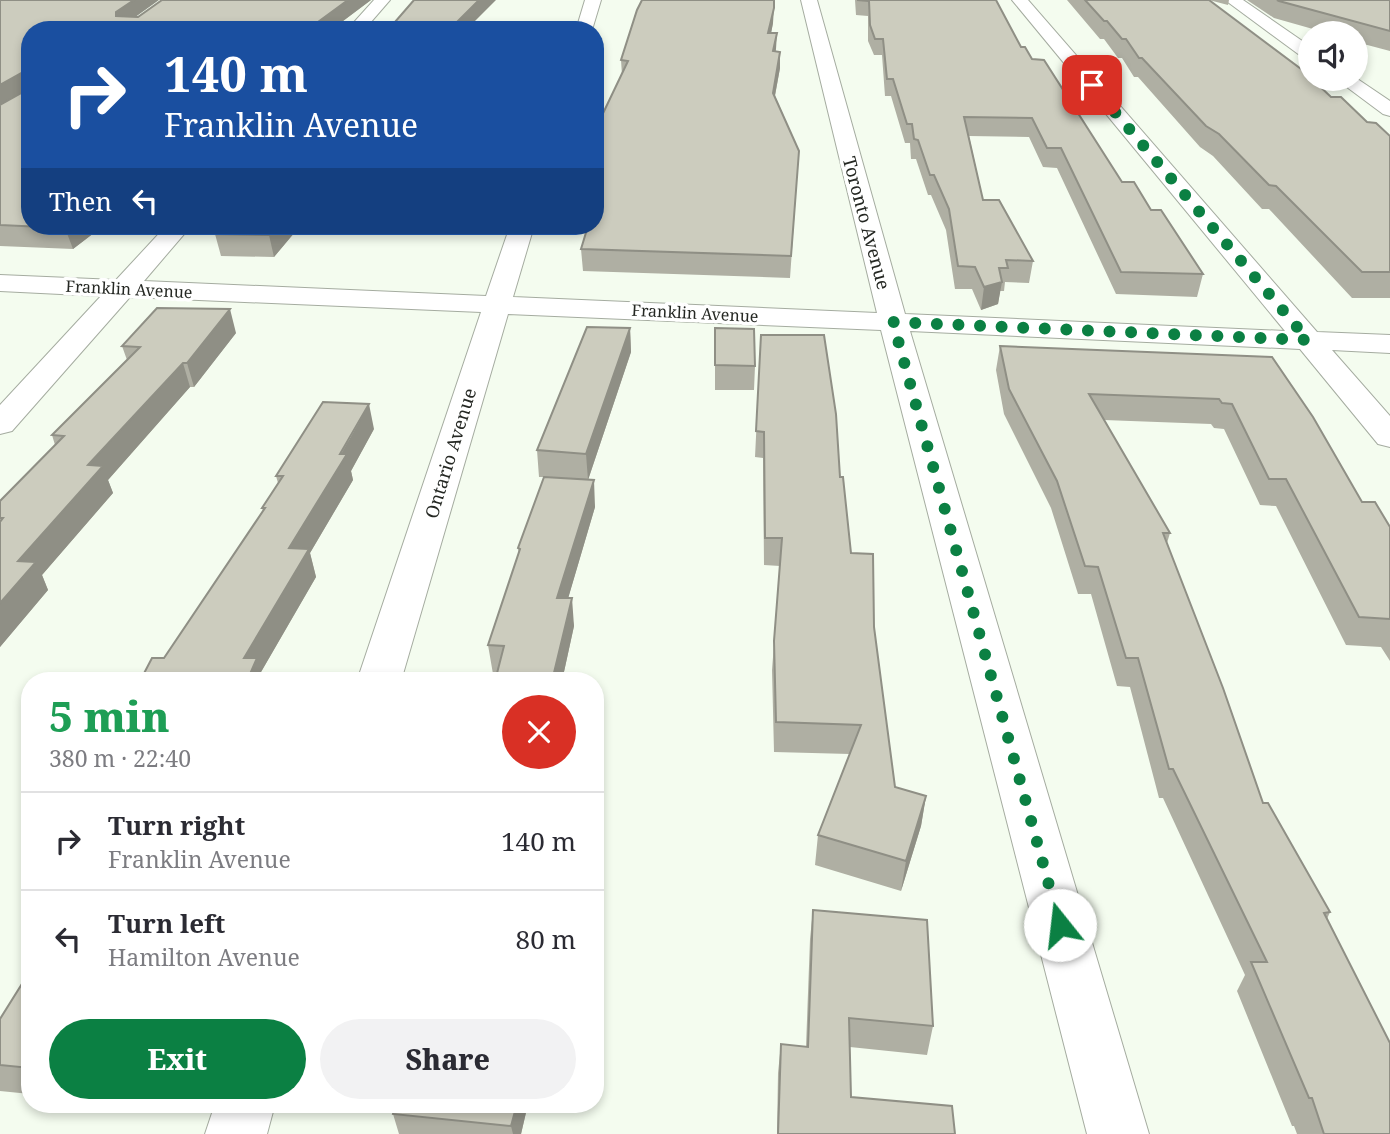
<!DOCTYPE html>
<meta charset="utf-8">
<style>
:root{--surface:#fff;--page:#f2f2f3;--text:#2b2b33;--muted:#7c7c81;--line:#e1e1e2;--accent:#0b8043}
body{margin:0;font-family:"Noto Serif",serif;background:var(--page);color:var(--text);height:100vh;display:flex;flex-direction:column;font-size:26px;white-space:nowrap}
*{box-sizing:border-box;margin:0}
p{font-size:23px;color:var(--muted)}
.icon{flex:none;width:38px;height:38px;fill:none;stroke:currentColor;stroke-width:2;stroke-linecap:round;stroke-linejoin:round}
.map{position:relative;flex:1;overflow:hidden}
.drawer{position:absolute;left:21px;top:672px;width:583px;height:441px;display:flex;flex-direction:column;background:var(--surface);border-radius:28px;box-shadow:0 4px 10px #0003}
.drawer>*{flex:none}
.hud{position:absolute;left:21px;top:21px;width:583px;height:214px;border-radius:28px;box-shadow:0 4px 10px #0003;background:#1a4fa0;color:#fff;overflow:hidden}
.buttons{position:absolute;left:1298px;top:21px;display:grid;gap:14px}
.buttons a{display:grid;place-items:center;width:70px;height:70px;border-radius:50%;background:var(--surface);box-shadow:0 4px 10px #0003;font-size:35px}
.pin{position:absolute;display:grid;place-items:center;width:60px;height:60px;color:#fff;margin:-30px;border-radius:14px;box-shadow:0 4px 10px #0006}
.me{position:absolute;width:77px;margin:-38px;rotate:344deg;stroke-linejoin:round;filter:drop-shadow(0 0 5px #0008)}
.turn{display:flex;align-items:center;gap:24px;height:147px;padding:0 28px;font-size:32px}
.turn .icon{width:91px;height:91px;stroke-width:2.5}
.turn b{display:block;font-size:49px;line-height:60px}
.then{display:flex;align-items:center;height:66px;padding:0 28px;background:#0003;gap:14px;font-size:26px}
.round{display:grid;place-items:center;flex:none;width:74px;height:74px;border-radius:37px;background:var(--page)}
.summary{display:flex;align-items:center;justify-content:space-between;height:119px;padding:0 28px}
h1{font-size:42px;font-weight:800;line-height:52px;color:#1e9e55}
.cta{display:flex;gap:14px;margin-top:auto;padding:14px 28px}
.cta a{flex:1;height:80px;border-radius:42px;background:var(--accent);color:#fff;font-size:28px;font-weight:800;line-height:80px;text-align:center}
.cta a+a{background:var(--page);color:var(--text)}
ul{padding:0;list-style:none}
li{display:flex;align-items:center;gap:21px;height:98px;padding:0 28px;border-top:2px solid var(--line)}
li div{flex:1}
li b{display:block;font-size:26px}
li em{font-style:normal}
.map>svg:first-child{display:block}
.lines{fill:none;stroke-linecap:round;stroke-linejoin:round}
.minor-casing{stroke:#a5aca0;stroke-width:2}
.secondary-casing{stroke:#a5aca0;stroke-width:2}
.minor{fill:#fff;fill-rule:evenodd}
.secondary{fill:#fff;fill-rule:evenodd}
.wall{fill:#afafa3}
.shaded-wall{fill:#8f8f85}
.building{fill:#ccccbe;stroke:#8f8f85;stroke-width:2}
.route{stroke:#0b8043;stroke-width:12;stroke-dasharray:0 21.6}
.labels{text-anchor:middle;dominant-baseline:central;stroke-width:7;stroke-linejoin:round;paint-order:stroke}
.far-street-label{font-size:16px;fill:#252823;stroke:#fff}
.street-label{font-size:18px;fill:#252823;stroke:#fff}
</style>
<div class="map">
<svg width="1390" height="1134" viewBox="0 0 1390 1134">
<rect width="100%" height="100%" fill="#f4fcef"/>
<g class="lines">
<defs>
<path id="minor" d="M374,0h16l-26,30h-17z
M585,0h16l-9,30h-16z
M801,0h16l88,314 380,17 -273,-331h16l289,332 73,3v18l-58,-3 58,66v31l-12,-3 -78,-95 -390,-18 239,803h-62l-206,-804 -373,-16 -107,367h-44l124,-369 -351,-15 -118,134 -12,3v-29l101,-109 -101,-5v-16l116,5 50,-54h25l-47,55 342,15 24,-70h24l-21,71 364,16z
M215,1104h60l-8,30h-62z"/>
<path id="secondary" d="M1225,0h18l68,47v13l-6,-1z
M1356,78l34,23v15l-7,-2 -47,-35z"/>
</defs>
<!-- minor casing -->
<use href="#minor" class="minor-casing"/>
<!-- secondary casing -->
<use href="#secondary" class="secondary-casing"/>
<!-- minor -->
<use href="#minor" class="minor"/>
<!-- secondary -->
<use href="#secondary" class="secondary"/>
</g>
<!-- wall -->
<path class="wall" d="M0,0l136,17 235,-17 -40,30h-301l73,196 -30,23 -73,-3z
M855,0h141l25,47 101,135 29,28 52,64 -6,23 -81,-3 -59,-126 -14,-1 -14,-30 -60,-1 14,64 50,61 -4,22 -24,-1 -1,9h-4l-2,13 -17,6 -9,-21h-17l-9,-59 -15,-35h-3l-12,-36h-5l-1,-16h-5l-14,-47h-6l-3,-41h-8l-6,-14v-25l-12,-1z
M1067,0h162l-1,5 -19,-5 122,97 36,25 23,14v162h-38l-83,-89h-7l-49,-53 -13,-9 -62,-70h-4l-12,-19h-4l-14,-19h-4z
M1247,0h143v51l-34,-9v-9h-29l-53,-15z
M773,23l-2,10 9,35 -5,28 24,55 -9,127 -207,-7 -2,-22 19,-62 22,-112 -1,-15z
M223,226h77l-26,31 -53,-1 -6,-22z
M630,328l1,24 -43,128 7,27 -27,91 6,28 -12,55h-67l1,-7h-3l-5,-29 31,-91 -1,-6 33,-71h-12l-2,-27z
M715,328l40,38 -1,24h-39z
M236,333l-42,54h-4l-82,93 5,13 -71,82 6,15 -48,57v-146l55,-56 -3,-10 75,-75 -5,-14z
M761,335l79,142 11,76 23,74 21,160 31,9 -5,30 -20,65 -86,-26 3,-30 32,-81 -76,-2 -2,-82 8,-104 -16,-1 -1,-107 -8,-1z
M1000,346l272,11 90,145 28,25v134l-9,-14 -35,-2 -70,-139 -16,-1 -36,-76 -10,-1 -3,-4 -107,-4 66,113 -3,10 96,260 67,109 -3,7 63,215h-93l-3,-8h-2l-55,-135 8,-16 -82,-177h-4l-29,-111 -13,-1 -26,-92h-13l-27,-86 -47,-94 -8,-44z
M374,429l-23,42 2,9 -43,73 6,24 -55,95 3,9h-124l24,-23 99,-147 -1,-3 16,-25 -2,-7z
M813,910l120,116 -6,29 -77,-8 1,50 104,37h-178l1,-61 3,-29 25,3 4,-108z
M30,971v123l-30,-3v-72z
M396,1104h132l-7,30h-122l-6,-20z"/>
<!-- shaded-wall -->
<path class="shaded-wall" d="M134,0h25l-39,28 -4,-12v-4z
M348,0h23l-40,30h-24z
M479,0h17l-30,30h-17z
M774,8l-1,15 -5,26v-16z
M777,33l-1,16 -3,19v-17z
M780,52v16l-8,43 1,-18z
M23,72l6,18 -29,16v-21z
M68,226h35l-30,23 -8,-21z
M277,226h23l-26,31 -5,-22z
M1002,282l-4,22 -17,6 3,-23z
M230,309l6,24 -42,54 -7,-24z
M630,328l1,24 -43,128 -2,-26z
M183,363l7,24 -82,93 5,13 -71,82 6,15 -48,57v-44l18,-42 70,-96z
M369,404l5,25 -23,42 2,9 -43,73 6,24 -55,95 3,9h-17l-3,-23 45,-110z
M594,480l1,27 -35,119 -3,-28z
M572,598l2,28 -12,55h-10z
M926,796l-5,30 -20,65 5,-30z
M517,1104h11l-7,30h-8l-2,-8z"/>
<!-- building -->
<path class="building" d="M0,0h134l-18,12v4l22,1 24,-17h186l-41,30h-277v196h38l-3,2 -65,-3v-120l25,-14 1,-18 -3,-1 -23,13z
M414,0h65l-30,30h-61z
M642,0h132v8l-6,25h9l-4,18 7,1 -7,41 26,58 -8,105 -210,-7 7,-23h7v-24l5,-16 -4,-58 32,-67 -7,-1 16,-50z
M857,0h139l25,47h4l7,12 12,1 78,122h12l17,28h10l42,64 -82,-2 -60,-124h-14l-15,-30 -68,-1 19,83h16l34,61 -27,-1 2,8h-9l3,14 -18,5 -9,-20 -17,-1 -9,-57 -15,-34h-4l-12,-35 -4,-1 -2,-15h-5l-14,-45h-6l-4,-40h-8l-5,-14 -1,-24z
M1085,0h124l100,75 2,4h1l19,18h10l26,25 9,1 14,13v136h-28l-86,-86 -7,-1 -50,-51 -13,-8 -64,-68h-3l-13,-19h-4l-15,-18h-3z
M1277,0h113v31l-111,-30z
M223,226h54l-8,9 -54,-1z
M157,308l73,1 -43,54h-4l-95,102 15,1 -85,95 18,1 -36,41v-81l3,-4h-3v-17l64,-65 -12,-1 88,-88 -18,-1z
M587,327l43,1 -44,126 -49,-4z
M715,328l39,1 1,37 -40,-1z
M761,335h63l12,79 4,63h3l8,76 22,1 1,73 21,160 31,9 -20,65 -88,-26 43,-110 -85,-3 -2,-81 8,-103h-17l-1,-106 -8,-1z
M1000,346l272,11 41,60 49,85h13l15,25v92l-31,-2 -73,-138h-17l-37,-75 -10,-1 -3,-4 -130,-5 81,139h-7l60,155 40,115h5l62,109 -6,1 66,130v91h-66l-12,-36h-3l-58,-136h16l-94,-193h-4l-31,-111h-12l-28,-91 -13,-1 -28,-85 -48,-92z
M323,402l46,2 -29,50h7l-58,94 20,1 -65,109h13l-10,23h-107l12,-23h12l101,-150h-3l21,-32h-7z
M544,477l50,3 -37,118h15l-20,83h-57l9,-35 -16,-1 32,-96 -2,-1z
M813,910l114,10 6,106 -84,-8 2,79 101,9 3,28h-177l3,-90 27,3z
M30,971v97l-30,-3v-46z
M396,1104h121l-6,22 -118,-12z"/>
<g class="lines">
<!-- route -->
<path class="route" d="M1060,925l-167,-603 415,18 -216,-255"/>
</g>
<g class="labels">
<!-- far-street labels -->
<g class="far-street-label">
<text transform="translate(129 289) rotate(3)">Franklin Avenue</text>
<text transform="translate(695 313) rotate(3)">Franklin Avenue</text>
</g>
<!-- street labels -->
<g class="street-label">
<text transform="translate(867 223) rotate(75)">Toronto Avenue</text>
<text transform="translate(450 453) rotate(-73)">Ontario Avenue</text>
</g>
</g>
</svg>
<div class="buttons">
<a><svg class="icon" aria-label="sound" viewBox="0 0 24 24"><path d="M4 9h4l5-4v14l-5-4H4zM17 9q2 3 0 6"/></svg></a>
</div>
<div class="pin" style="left:1092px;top:85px;background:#d93025"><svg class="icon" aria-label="arrive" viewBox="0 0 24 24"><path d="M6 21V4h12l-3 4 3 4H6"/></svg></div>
<svg class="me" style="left:1060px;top:925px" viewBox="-20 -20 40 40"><circle r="19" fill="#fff"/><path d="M0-13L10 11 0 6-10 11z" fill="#0b8043"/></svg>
<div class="hud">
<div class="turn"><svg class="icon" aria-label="right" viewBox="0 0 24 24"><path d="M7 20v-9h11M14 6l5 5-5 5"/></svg><div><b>140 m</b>Franklin Avenue</div></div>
<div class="then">Then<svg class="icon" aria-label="left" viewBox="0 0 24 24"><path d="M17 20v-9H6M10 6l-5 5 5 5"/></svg></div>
</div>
<section class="drawer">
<div class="summary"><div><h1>5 min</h1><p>380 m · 22:40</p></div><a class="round" style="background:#d93025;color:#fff"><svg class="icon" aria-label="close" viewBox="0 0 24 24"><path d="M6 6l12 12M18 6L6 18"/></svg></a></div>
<ul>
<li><svg class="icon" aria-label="right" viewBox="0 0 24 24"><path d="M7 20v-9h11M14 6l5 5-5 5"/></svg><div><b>Turn right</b><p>Franklin Avenue</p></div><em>140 m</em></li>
<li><svg class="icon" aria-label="left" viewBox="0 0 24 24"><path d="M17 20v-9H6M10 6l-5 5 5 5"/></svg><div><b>Turn left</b><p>Hamilton Avenue</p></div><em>80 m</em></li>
</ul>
<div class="cta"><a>Exit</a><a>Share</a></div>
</section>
</div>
